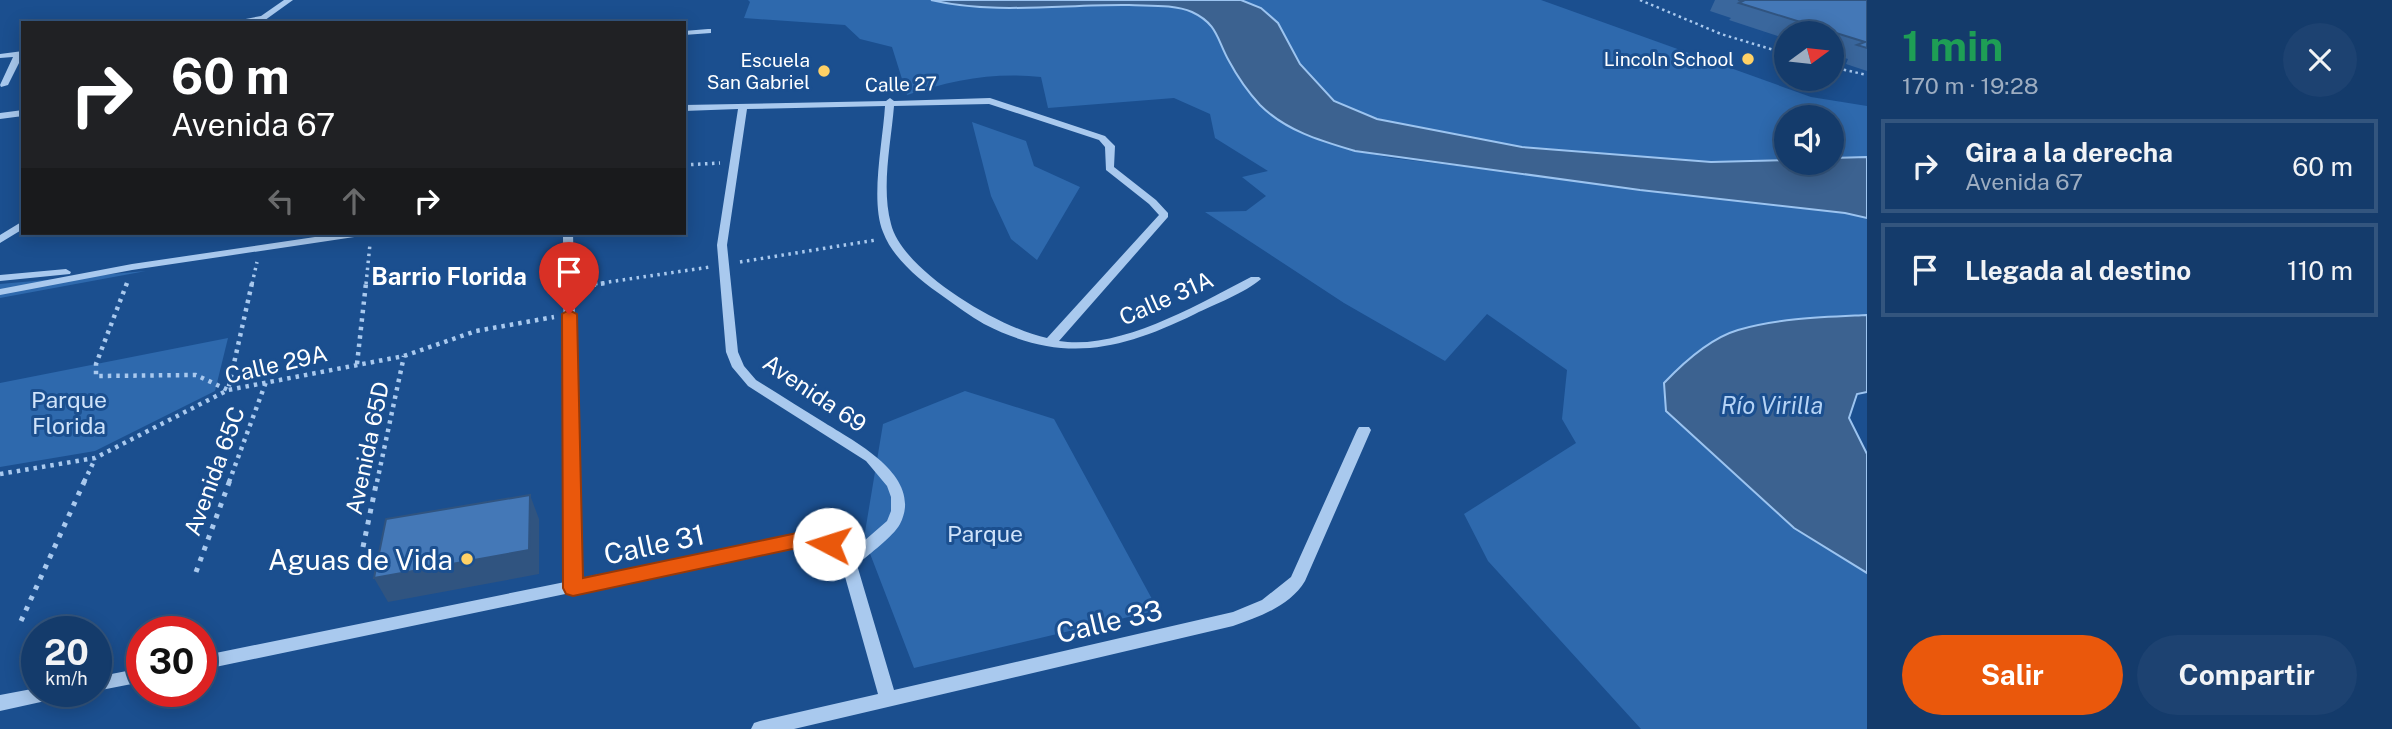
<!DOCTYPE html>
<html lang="es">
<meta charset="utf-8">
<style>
:root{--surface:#143b6b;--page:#1d4271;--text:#f1f3f6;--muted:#9dadc1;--line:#33557e;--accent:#ea580c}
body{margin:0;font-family:"Public Sans",sans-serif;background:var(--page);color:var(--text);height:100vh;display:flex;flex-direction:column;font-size:26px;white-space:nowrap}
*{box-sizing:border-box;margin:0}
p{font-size:23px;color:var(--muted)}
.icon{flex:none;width:38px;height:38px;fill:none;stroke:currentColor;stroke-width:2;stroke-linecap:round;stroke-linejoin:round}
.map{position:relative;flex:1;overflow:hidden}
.drawer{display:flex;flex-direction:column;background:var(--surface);width:525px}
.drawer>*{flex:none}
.top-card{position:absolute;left:21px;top:21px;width:665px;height:214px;border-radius:0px;box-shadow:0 4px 18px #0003,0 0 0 2px var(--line);background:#202124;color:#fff;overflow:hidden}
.needle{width:46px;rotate:75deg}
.buttons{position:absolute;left:1774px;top:21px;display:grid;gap:14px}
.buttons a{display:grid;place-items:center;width:70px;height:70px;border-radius:50%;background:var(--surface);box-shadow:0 4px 18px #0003,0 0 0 2px var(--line);font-size:35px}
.speed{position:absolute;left:21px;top:616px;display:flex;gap:14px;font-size:35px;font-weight:700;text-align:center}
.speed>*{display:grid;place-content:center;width:91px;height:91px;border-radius:50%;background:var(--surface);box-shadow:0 4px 18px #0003,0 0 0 2px var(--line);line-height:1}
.speed small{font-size:18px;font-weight:400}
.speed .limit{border:10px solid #d22;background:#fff;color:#111}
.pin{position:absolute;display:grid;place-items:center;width:60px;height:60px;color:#fff;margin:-72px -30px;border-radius:50% 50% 50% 0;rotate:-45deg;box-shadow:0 0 7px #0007}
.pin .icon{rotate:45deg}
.me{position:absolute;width:77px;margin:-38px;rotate:275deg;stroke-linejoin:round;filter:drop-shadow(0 0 5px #0008)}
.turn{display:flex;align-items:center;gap:24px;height:147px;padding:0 35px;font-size:32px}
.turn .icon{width:91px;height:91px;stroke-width:2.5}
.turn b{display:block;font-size:49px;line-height:60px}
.lanes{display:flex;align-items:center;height:66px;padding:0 35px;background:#0003;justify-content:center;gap:35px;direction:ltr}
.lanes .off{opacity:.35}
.round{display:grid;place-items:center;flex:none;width:74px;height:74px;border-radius:37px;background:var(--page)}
.overview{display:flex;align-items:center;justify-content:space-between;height:119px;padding:0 35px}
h1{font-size:42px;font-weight:700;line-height:52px;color:#1e9e55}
.primary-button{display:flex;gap:14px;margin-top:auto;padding:14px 35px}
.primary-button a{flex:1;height:80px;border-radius:42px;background:var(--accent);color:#fff;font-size:28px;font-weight:700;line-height:80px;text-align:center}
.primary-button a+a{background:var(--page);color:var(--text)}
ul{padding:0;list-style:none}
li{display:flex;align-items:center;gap:21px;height:94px;margin:0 14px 10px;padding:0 21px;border:4px solid var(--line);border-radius:0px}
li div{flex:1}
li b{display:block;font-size:26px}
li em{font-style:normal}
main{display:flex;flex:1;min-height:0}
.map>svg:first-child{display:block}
.green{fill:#2e69ad}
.water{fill:#3c6290;stroke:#9cc4f0;stroke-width:2}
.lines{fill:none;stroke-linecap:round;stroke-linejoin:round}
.path-far3{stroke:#a9c9ee;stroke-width:2.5;stroke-dasharray:2.5 3.5;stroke-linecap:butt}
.path-far2{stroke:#a9c9ee;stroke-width:3.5;stroke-dasharray:2.5 4.5;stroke-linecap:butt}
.path-far1{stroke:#a9c9ee;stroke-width:4.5;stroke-dasharray:3.5 5;stroke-linecap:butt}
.path{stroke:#a9c9ee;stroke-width:5;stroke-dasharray:4.5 7;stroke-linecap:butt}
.minor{fill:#a9c9ee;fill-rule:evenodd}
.wall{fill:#3a679d}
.shaded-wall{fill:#305480}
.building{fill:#4478b7;stroke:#305480;stroke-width:2}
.route{fill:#ea580c;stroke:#983908;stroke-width:2}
.poi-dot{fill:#ffd166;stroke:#1b4f8f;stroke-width:2.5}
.labels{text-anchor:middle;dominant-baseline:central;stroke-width:6;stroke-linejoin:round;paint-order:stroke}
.far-poi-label{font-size:19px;fill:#fff;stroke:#1b4f8f;text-anchor:end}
.far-street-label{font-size:19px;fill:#fff;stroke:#1b4f8f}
.street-label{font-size:23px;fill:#fff;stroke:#1b4f8f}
.park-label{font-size:23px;fill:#cfe3fa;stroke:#1b4f8f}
.neighbourhood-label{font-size:24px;font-weight:bold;fill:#fff;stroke:#1b4f8f}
.water-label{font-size:24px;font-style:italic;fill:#b5d3f5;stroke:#1b4f8f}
.near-street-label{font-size:28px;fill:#fff;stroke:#1b4f8f}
.near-poi-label{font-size:28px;fill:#fff;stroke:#1b4f8f;text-anchor:end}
</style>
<main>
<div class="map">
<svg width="1867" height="729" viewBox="0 0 1867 729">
<rect width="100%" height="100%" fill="#1b4f8f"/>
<!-- green -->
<path class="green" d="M748,0h183c64,12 128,4 192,5 22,1 49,-1 69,7 26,12 25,28 37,49 38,67 92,84 163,97l453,55 22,5v97l-62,4 -69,12 58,197 73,45v156h-226l-153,-168 -24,-47 112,-71 -14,-24 5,-49 -80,-56 -42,47 -101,-58 -139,-91 41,-1 20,-15 -24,-19 26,-6 -53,-33 -5,-24 -36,-16 -126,10 -7,-31c-47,-5 -89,3 -134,18l-15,-48 -32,-8 -15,-14 -101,-7 6,-16z
M1241,0h300l270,97 56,9v51l-35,1v-41h-45v43l-76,2 -189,-15 -145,-28 -43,-18 -34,-37 -22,-41 -17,-15z
M972,122l54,19 8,25 46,21 -43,73 -26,-21 -20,-43z
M146,271l-146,27v-14z
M228,338l-13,53 -120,60 -95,16v-84z
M965,391l89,28 104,191 -244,58 -50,-130 19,-114z"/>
<!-- water -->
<path class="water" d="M931,0h310l20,8 17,15 22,41 34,37 43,18 145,28 189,15 76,-2v3h45v-5l35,-1v61l-22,-5 -205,-23 -285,-39c-34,-10 -69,-20 -95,-46 -11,-12 -23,-29 -31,-44 -12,-21 -11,-37 -37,-49 -18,-8 -44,-6 -63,-7 -65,-1 -134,10 -198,-5z
M1867,315v77l-10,2 -8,24 18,36v119l-73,-45 -128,-117 -2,-28c19,-20 47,-45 74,-53 41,-12 87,-13 129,-15z"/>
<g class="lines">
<!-- path-far3 -->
<path class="path-far3" d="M1640,0l81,34 66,20
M1832,67l35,8"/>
<!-- path-far2 -->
<path class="path-far2" d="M684,165l36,-2
M740,262l136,-22
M252,284l5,-22
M366,284l4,-40
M595,284l115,-17"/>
<!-- path-far1 -->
<path class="path-far1" d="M127,283l-31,81v12l100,-1 32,15 24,-107
M584,286l23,-3
M357,364l9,-81
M0,474l95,-16 133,-68 176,-34 72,-25 78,-14
M84,482l11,-23
M229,482l37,-100
M377,482l27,-126"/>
<!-- path -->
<path class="path" d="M363,547l14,-67
M196,572l34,-92
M21,621l64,-141"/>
<!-- minor -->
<path class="minor" d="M284,0h9l-32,23h-36l36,-7z
M708,29h3v4l-27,2v-4z
M23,51v4l-15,30 -7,2 -1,-2 13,-28 -13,1v-4z
M890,98l4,3 96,-3 115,38 10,10 -1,21 42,33 12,13v4l-109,124c60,10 140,-37 192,-64h8l2,2c-16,14 -46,25 -66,35 -76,37 -133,50 -211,10 -14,-8 -27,-18 -40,-27 -23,-16 -51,-38 -61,-65 -13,-32 0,-91 2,-126l-138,3 -20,136 11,107 6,14 12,14c23,14 46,29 69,43 32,20 99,54 75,101 -7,13 -31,30 -43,41l37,125 339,-78 29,-12 29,-23 66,-147 2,-3h10l2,3 -66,151c-15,25 -46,36 -72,45l-439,103h-43l3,-6 6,-2 118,-27 -36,-128 -17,-17 -28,-3 -218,45 -6,3 -3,-1 -369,77v-14l364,-74 -2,-349h10l8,345 216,-44 37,6 15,14 38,-33 4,-10v-14l-4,-11 -21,-25 -118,-75 -16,-19 -6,-15 -9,-107 21,-136 -54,2v-6l202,-4zM989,104l110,36 6,7 1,23 43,34 10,11 -112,123c-45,-9 -144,-66 -156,-114 -10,-37 0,-81 3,-118z
M23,110v6l-23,3v-6z
M23,221v8l-23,14v-8z
M342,233h24l-5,3 -229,34 -132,25v-6l132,-25z
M66,269l5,3 -1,2 -70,7v-6z
M142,668v14l-46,9v-14z
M37,688v3h30l-2,5 -6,2 -59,13v-16z"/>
</g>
<!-- wall -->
<path class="wall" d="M1714,0h153v71l-21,-7 2,-5 -16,-5v-21h-45v6l-58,-19 2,-2 -21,-7 5,-11z"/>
<!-- shaded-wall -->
<path class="shaded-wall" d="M530,495l9,24v55l-151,28 -14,-24z"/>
<!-- building -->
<path class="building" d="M1738,0h129v48l-10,-3 8,-3 -126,-39 4,-2z
M530,495l-1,55 -155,28 12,-59z"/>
<!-- route -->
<path class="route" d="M569,310l8,4 6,264 214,-45 38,5 3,6 -3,5 -6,2 -32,-3 -224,48 -7,-2 -3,-6 -1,-274z"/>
<!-- markers -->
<g class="poi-dot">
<circle cx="1748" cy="59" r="7"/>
<circle cx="824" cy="71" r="7"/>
<circle cx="467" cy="559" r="7"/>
</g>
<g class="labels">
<!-- far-poi labels -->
<g class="far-poi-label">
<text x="1734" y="59">Lincoln School</text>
<text x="810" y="60">Escuela<tspan x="810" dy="22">San Gabriel</tspan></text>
</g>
<!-- far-street labels -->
<g class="far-street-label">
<text transform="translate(901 84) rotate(-1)">Calle 27</text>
</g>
<!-- street labels -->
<g class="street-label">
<text transform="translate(1166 298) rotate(-24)">Calle 31A</text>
<text transform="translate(276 364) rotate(-13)">Calle 29A</text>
<text transform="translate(815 393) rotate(34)">Avenida 69</text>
<text transform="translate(367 448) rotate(-78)">Avenida 65D</text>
<text transform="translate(214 471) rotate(-70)">Avenida 65C</text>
</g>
<!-- park labels -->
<g class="park-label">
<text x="69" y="399">Parque<tspan x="69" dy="26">Florida</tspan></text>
<text x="985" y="533">Parque</text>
</g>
<!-- neighbourhood labels -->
<g class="neighbourhood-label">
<text x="449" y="276">Barrio Florida</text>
</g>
<!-- water labels -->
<g class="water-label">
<text x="1772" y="405">Río Virilla</text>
</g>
<!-- near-street labels -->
<g class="near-street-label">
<text transform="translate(654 544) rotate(-12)">Calle 31</text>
<text transform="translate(1109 621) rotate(-13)">Calle 33</text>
</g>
<!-- near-poi labels -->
<g class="near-poi-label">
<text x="453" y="559">Aguas de Vida</text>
</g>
</g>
</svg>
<div class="buttons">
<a><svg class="needle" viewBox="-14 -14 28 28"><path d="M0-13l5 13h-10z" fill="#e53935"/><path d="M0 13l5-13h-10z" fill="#9dadc1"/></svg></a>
<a><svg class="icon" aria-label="sound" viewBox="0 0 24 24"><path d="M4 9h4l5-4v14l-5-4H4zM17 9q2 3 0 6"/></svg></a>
</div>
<div class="speed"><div>20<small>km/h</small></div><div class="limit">30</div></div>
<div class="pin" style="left:569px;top:314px;background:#d93025"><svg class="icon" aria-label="arrive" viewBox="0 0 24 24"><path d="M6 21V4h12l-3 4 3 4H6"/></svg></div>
<svg class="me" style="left:829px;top:544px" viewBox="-20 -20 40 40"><circle r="19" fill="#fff"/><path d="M0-13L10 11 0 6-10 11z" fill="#ea580c"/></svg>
<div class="top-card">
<div class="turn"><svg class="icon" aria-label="right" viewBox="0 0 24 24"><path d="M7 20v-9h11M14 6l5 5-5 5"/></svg><div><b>60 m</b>Avenida 67</div></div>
<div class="lanes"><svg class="icon off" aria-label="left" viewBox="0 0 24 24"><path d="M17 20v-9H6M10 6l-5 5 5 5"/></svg><svg class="icon off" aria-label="ahead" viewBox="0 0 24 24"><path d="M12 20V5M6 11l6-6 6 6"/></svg><svg class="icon" aria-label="right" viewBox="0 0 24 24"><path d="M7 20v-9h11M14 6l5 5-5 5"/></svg></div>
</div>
</div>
<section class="drawer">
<div class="overview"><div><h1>1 min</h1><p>170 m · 19:28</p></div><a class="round"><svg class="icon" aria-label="close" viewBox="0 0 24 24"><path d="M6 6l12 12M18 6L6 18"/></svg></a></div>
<ul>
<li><svg class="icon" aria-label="right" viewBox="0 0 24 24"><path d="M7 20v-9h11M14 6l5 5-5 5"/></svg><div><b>Gira a la derecha</b><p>Avenida 67</p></div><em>60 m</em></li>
<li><svg class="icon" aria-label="arrive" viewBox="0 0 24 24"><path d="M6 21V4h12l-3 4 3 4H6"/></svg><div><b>Llegada al destino</b></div><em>110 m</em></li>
</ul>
<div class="primary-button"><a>Salir</a><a>Compartir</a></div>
</section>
</main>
